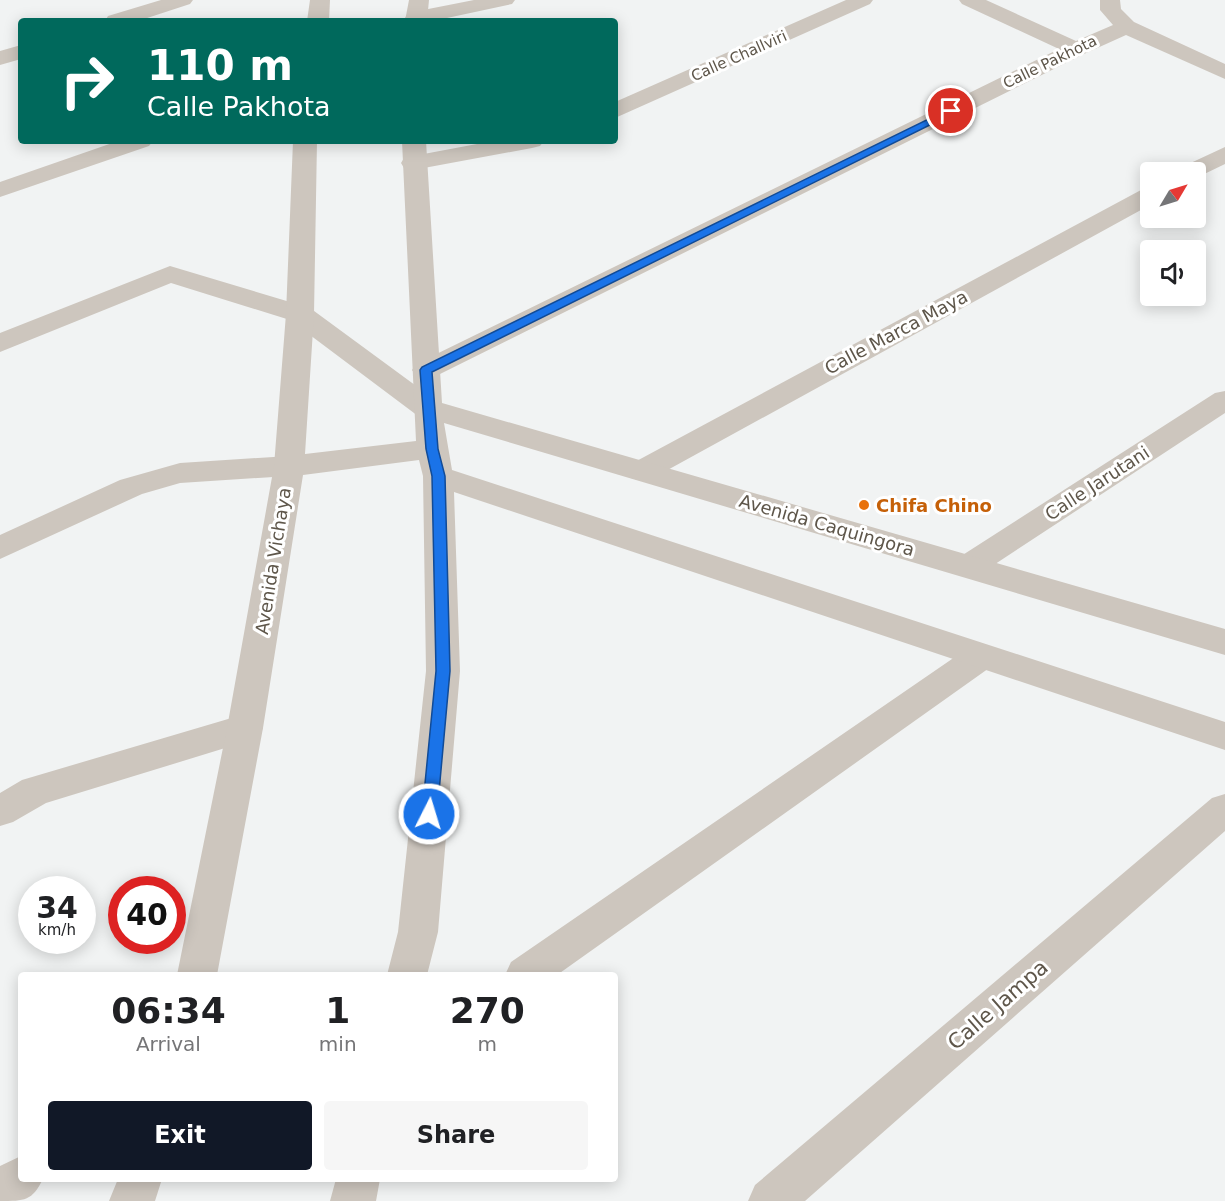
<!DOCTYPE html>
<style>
:root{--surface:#fff;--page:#f6f6f6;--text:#202124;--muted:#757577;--accent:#111827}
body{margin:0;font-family:"DejaVu Sans",sans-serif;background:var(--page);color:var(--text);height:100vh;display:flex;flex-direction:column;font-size:22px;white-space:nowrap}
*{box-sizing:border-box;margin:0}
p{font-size:20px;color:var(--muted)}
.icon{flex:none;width:33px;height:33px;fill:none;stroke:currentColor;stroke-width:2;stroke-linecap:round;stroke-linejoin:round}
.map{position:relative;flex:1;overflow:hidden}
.sheet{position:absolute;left:18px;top:972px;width:600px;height:210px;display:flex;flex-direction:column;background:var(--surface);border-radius:6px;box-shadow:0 3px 15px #0003}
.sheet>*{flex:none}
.guide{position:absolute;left:18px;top:18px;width:600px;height:126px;border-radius:6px;box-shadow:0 3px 15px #0003;background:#00695c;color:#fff;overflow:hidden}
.needle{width:39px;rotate:52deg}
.controls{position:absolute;left:1140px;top:162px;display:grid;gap:12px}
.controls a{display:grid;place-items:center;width:66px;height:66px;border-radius:6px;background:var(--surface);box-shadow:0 3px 15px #0003;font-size:30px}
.speed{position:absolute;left:18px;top:876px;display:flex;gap:12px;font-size:30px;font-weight:700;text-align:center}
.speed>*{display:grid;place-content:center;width:78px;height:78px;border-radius:50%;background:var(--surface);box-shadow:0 3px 15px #0003;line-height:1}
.speed small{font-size:15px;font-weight:400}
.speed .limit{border:9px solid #d22;background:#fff;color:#111}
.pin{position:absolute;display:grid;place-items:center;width:51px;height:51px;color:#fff;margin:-26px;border:3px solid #fff;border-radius:50%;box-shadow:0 2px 6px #0007}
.me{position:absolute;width:66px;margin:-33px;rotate:5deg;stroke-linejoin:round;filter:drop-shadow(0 0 4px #0008)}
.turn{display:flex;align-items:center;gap:21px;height:126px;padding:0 30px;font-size:27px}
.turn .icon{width:78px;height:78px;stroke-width:2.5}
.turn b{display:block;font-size:42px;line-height:51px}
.eta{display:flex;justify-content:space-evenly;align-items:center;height:102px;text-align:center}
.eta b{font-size:36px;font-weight:700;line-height:42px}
.button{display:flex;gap:12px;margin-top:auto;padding:12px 30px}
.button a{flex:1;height:69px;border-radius:6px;background:var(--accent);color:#fff;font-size:24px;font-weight:700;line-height:69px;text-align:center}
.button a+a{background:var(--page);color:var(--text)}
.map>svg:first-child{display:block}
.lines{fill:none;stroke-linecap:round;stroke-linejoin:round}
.minor{fill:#cdc6be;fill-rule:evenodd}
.tertiary{fill:#cdc6be;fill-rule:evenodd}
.route{fill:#1a73e8;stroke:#114b97;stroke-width:1.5}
.food-dot{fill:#e8710a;stroke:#fff;stroke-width:2}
.labels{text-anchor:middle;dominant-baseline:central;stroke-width:6;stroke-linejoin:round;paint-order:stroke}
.far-street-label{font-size:15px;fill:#5e564a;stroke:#fff}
.street-label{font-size:18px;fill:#5e564a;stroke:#fff}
.food-label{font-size:18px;font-weight:bold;fill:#c56008;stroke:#fff;text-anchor:start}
.near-street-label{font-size:21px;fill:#5e564a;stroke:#fff}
</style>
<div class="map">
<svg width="1225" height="1201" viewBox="0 0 1225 1201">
<rect width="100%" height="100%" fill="#f1f3f3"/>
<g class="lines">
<!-- minor -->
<path class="minor" d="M161,0h32l-3,4 -52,17h-33l3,-5z
M474,0h41l-3,4 -79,17h-26l-2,-3 3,-5z
M846,0h27l-3,4 -255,114v-16z
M959,0h27l90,41 37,-16 -13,-15v-10h20l1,9 13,13 91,42v15l-99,-44 -42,19 -648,322 -10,3 -10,-3 -4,-6 4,-6 643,-315 -97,-45z
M21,45v14l-21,6v-14z
M118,141h35l-4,5 -149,51v-15z
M493,141h51l-4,5 -8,2 -119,22 -9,-2 -3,-5 3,-5 9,-2z
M1225,147v17l-29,14v-6h-17l3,-5z
M1150,188v17l-497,273 -11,3 -11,-3 -4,-7 4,-7 510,-274z
M170,266l140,42 128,94 5,7 -5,7 -10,2 -10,-2 -128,-96 -119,-37 -171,69v-19z
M1225,391v22l-245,161 -11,4 -11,-4 -5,-8 5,-8 257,-165z
M289,456l11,3 4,7 -4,7 -11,3 -109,7 -38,11 -142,65v-24l120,-55 60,-17z
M980,644l12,4 5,9 -5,9 -435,309h-52l6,-13 457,-314z
M245,714l13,4 5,10 -5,10 -212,65 -33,19 -13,4v-33l22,-13z
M1225,794v37l-420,370h-57l7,-16 457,-387z
M21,1156v23h22c-11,22 -18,22 -43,22v-35z"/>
<!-- tertiary -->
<path class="tertiary" d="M310,0h20l-1,21h-22z
M409,0h20l-2,21h-22z
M293,141h24l-3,173 -9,140 111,-13 -14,-300h24l16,262 783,226v26l-781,-232 8,47 773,252v28l-771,-258 6,179 -22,261 -11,43h-40l11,-43 28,-261 -3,-195 -4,-16 -116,15 -40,253 -46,247h-40l50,-247 47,-262 12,-152z
M118,1179h44l-7,22h-46z
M336,1179h44l-4,22h-46z"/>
</g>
<!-- route -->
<path class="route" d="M951,108l3,1v4l-522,259 6,77 7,27 5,195 -13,143 -2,4 -6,2 -5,-2 -2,-4 14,-143 -4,-195 -6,-27 -6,-79 2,-3z"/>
<!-- markers -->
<circle class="food-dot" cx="864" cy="505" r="6"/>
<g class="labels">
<!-- far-street labels -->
<g class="far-street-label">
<text transform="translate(739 56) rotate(-24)">Calle Challviri</text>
<text transform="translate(1050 62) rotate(-26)">Calle Pakhota</text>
</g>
<!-- street labels -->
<g class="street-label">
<text transform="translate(896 332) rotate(-28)">Calle Marca Maya</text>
<text transform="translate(1097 483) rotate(-33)">Calle Jarutani</text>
<text transform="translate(827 525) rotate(16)">Avenida Caquingora</text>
<text transform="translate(273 561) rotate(-81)">Avenida Vichaya</text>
</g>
<!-- food labels -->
<g class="food-label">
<text x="876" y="505">Chifa Chino</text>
</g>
<!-- near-street labels -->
<g class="near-street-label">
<text transform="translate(998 1005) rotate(-41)">Calle Jampa</text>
</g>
</g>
</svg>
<div class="controls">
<a><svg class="needle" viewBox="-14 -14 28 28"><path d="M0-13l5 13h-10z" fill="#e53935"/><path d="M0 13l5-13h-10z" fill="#757577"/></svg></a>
<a><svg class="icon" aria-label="sound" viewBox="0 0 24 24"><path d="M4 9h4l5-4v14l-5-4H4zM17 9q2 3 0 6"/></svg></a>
</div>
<div class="speed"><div>34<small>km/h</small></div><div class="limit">40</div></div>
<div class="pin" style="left:951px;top:111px;background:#d93025"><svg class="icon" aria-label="arrive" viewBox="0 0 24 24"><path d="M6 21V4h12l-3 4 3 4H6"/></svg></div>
<svg class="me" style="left:429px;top:814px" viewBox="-20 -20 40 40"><circle r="17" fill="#1a73e8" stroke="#fff" stroke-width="3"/><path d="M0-11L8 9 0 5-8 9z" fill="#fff"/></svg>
<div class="guide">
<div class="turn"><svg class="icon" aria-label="right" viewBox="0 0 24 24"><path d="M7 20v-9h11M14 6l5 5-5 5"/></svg><div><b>110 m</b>Calle Pakhota</div></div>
</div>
<section class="sheet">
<div class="eta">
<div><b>06:34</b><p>Arrival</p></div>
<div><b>1</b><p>min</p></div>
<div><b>270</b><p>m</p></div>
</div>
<div class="button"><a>Exit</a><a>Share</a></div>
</section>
</div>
